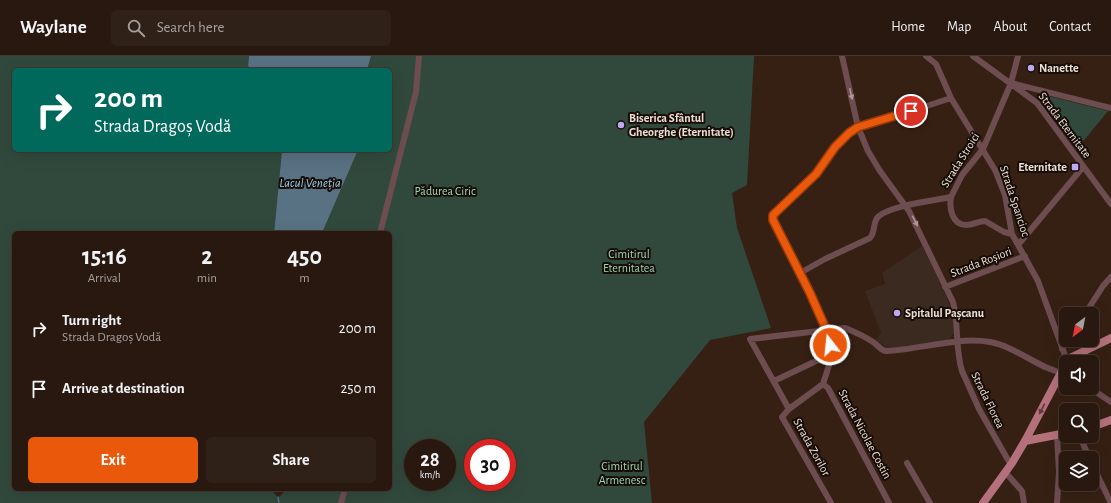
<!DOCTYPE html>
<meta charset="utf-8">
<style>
:root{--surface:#28180f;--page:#302118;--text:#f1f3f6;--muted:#a5a09e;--line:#44372f;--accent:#ea580c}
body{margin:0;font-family:"Alegreya Sans",sans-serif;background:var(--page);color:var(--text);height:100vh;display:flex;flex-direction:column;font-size:15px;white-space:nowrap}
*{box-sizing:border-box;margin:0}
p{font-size:13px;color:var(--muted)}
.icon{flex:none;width:22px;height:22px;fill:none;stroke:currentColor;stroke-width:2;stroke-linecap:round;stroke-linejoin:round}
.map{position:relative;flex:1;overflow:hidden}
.side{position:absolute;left:12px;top:175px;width:380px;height:260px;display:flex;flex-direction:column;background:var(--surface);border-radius:6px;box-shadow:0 4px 16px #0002,0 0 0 1px var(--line)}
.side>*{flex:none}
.hud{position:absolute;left:12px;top:12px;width:380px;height:84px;border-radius:6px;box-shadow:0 4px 16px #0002,0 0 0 1px var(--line);background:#00695c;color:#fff;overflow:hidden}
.needle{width:26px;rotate:212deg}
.buttons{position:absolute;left:1059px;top:251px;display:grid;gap:8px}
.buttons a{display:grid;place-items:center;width:40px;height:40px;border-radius:6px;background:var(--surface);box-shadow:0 4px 16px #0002,0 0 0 1px var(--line);font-size:20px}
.speed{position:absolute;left:404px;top:383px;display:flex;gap:8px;font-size:20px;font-weight:700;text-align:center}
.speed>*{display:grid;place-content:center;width:52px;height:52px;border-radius:50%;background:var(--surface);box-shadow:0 4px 16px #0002,0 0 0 1px var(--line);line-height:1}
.speed small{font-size:10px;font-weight:400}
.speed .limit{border:6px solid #d22;background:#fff;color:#111}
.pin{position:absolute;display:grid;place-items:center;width:34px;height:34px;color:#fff;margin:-17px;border:2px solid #fff;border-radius:50%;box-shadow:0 1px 4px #0007}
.me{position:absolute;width:44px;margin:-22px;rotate:344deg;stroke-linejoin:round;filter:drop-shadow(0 0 3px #0008)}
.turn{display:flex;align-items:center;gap:14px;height:84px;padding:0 16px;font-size:18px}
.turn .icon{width:52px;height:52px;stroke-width:2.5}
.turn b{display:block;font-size:28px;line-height:34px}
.eta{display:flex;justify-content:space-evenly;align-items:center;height:68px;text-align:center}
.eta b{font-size:24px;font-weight:600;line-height:28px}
.button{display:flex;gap:8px;margin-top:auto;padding:8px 16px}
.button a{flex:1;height:46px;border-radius:6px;background:var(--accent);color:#fff;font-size:16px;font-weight:600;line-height:46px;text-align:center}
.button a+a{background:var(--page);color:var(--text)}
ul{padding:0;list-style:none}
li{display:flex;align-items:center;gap:12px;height:60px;padding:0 16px}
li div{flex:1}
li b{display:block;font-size:15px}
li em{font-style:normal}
header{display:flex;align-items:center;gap:24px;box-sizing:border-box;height:56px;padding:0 20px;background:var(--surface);border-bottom:1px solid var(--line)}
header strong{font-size:19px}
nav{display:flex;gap:22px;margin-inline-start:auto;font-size:14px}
.search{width:280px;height:36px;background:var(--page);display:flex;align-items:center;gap:10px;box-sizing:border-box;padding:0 14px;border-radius:6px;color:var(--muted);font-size:15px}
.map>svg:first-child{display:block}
.medical{fill:#3a2a1f}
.green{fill:#31493c;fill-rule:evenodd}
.water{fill:#597283}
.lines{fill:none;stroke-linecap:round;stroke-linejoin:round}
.stream{stroke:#597283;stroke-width:1.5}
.minor{stroke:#6e4d51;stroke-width:6}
.major{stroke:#b4717b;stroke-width:8}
.oneway{fill:#ae9693}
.oneway2{fill:#5d3a3b}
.route-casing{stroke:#983908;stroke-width:10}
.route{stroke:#ea580c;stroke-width:7}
.poi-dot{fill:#c1a8f3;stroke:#160d07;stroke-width:1.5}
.labels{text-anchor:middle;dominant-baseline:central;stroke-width:4;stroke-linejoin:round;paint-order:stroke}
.poi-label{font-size:12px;font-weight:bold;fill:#edded5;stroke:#160d07;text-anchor:start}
.street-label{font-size:12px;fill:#edded5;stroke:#160d07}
.park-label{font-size:12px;fill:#9ed5b7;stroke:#160d07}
.water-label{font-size:13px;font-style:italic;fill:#9bcdee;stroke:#160d07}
</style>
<header>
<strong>Waylane</strong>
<div class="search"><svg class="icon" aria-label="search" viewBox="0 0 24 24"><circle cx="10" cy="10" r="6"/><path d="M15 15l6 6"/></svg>Search here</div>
<nav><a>Home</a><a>Map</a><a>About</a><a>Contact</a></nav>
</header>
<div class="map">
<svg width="1111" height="447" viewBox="0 0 1111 447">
<rect width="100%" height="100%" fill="#362014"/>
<!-- medical -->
<path class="medical" d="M922,190l24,49 6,18 2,20 -9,10 -56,6 -13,-9 5,-7 -16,-42 20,-7 -3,-11z"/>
<!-- green -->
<path class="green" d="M0,0h249l-1,10 4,4h-238v80h268l-8,83h-260v256h257l7,9 9,-9h103v-256h-68l36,-83h32v-80h-23l4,-14h383l-7,129 -15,8 5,35 34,100 -61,12 -66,82 8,81h-652zM413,392h34v34h-34zM473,392h34v34h-34z
M1044,39l64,16 -32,39 -36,-50z"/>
<!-- water -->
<path class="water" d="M249,0h122l-4,14h-115l-4,-4z
M282,94h76l-36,83h-48z"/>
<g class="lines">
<!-- stream -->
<path class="stream" d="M278,441l1,6"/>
<!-- minor -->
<path class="minor" d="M842,0l16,71 10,24 12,20 29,40 44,91c6,23 2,47 9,69l17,38 29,51 4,3
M926,0l10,8 15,34 44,72 10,25 7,39 26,47 29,80
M973,0l64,47 74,101
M1015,28l96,24
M951,141c-2,11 1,28 15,28 7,0 13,-4 19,-4l19,11 8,2
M380,177l36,-141 3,-36
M1018,189l65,-78
M800,217l25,-14 45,-21c6,-6 2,-17 9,-22 14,-11 54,-15 72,-19l11,-22 21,-26 28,-66 7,-27
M945,231l80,-31
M1085,258l18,-28 8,-9
M1062,293l6,-9
M833,297l-15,-43 -45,-90v-5l39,-37 23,-31 19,-17 97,-32
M833,297l-10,31 5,4 61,115
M774,325l59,-28
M1090,332l21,14
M789,353l34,-25
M1057,379l2,37 -2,31
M1080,380l9,22
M907,407l23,40
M1092,408l19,39
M1005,416l17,19 2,12
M341,447l4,-14
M831,447l-49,-86 7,-8 -39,-70 95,-11c10,4 19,8 28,14 5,3 7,8 13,9 33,-1 72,-15 104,-9 27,5 49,27 76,32"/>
<!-- major -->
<path class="major" d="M1067,306l5,-5 39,-19
M1092,371l19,-7
M1025,385l41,-8
M983,447l29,-40 13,-22 41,-78"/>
</g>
<!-- one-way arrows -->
<defs><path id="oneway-solid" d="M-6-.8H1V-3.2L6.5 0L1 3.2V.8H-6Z"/></defs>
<g class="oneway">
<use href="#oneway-solid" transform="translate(851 38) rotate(77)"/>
<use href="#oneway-solid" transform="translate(915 165) rotate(63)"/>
</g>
<use class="oneway2" href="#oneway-solid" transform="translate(1042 353) rotate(117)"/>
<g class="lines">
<defs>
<path id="route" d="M830,289l-5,-18 -15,-34 -37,-73v-5l43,-41 19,-27 14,-14 9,-6 53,-16"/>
</defs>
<!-- route casing -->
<use href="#route" class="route-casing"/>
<!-- route -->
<use href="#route" class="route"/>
</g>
<!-- markers -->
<g class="poi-dot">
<circle cx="1031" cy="12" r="4"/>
<circle cx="621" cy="69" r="4"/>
<rect x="1071" y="107" width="8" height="8" rx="2"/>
<circle cx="897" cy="257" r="4"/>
</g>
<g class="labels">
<!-- poi labels -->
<g class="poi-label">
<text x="1039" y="12">Nanette</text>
<text x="629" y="62">Biserica Sfântul<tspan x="629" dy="14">Gheorghe (Eternitate)</tspan></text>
<text x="1067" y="111" text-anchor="end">Eternitate</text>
<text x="905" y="257">Spitalul Pașcanu</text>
</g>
<!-- street labels -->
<g class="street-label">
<text transform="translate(1065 69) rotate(53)">Strada Eternitate</text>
<text transform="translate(960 104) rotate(-58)">Strada Stroici</text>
<text transform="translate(1015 145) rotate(72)">Strada Spancioc</text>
<text transform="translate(981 206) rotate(-21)">Strada Roșiori</text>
<text transform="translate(988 344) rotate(64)">Strada Florea</text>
<text transform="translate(865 378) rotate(62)">Strada Nicolae Costin</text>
<text transform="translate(812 391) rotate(61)">Strada Zorilor</text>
</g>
<!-- park labels -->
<g class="park-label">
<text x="445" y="135">Pădurea Ciric</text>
<text x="629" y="198">Cimitirul<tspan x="629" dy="14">Eternitatea</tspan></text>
<text x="622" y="410">Cimitirul<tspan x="622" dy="14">Armenesc</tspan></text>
</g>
<!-- water labels -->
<g class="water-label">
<text x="310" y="127">Lacul Veneția</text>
</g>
</g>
</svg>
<div class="buttons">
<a><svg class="needle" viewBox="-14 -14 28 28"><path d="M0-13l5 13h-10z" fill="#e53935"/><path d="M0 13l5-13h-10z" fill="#a5a09e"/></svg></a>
<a><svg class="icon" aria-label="sound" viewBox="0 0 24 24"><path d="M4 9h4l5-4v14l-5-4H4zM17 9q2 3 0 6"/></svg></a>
<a><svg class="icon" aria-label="search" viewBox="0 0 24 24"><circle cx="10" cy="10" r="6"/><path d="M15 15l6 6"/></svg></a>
<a><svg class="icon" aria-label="layers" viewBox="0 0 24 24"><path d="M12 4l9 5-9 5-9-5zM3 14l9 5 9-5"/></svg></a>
</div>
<div class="speed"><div>28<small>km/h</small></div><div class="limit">30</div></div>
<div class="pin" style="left:911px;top:55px;background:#d93025"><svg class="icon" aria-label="arrive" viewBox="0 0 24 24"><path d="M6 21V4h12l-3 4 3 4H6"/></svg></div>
<svg class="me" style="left:830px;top:289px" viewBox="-20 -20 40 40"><circle r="17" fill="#ea580c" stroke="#fff" stroke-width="3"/><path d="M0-11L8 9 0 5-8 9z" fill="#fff"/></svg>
<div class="hud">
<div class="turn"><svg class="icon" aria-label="right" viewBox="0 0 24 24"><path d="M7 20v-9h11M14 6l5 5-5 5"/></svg><div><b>200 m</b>Strada Dragoș Vodă</div></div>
</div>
<section class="side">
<div class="eta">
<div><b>15:16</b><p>Arrival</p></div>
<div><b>2</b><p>min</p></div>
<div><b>450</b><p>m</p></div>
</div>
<ul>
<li><svg class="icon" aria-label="right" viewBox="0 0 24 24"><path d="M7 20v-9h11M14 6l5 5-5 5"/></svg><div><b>Turn right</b><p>Strada Dragoș Vodă</p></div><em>200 m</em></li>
<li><svg class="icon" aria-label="arrive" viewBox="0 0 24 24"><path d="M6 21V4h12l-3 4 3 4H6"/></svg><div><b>Arrive at destination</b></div><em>250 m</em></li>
</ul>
<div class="button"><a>Exit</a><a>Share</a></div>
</section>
</div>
